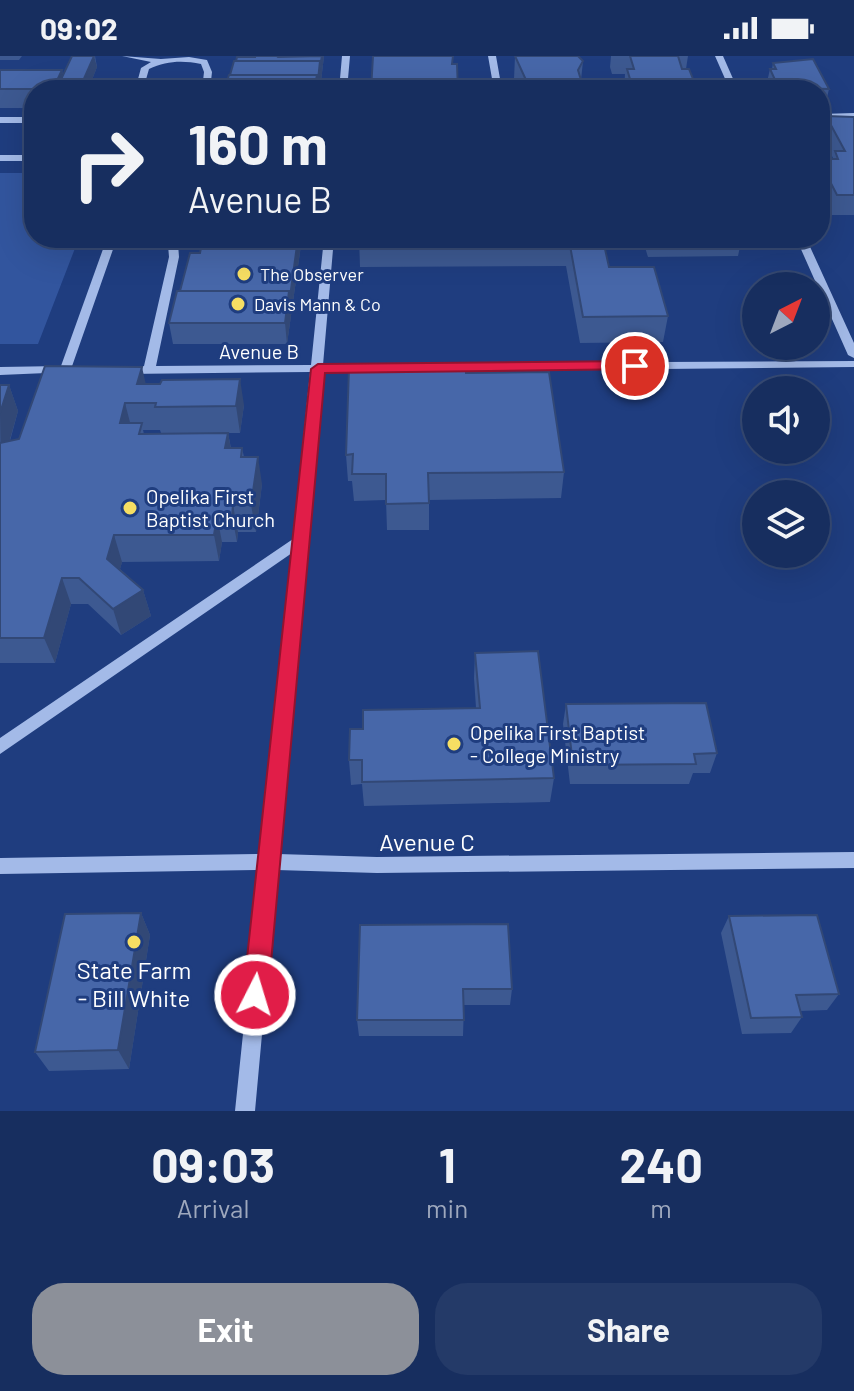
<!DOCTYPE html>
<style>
:root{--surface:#172e5f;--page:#243a68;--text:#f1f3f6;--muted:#9ea8bd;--line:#364a74;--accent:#8c9099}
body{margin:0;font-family:Barlow,sans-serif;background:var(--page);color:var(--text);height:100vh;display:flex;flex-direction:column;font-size:30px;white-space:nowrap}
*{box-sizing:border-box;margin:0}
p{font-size:26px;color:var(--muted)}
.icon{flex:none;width:44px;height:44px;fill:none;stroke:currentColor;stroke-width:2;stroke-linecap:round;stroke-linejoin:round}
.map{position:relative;height:1055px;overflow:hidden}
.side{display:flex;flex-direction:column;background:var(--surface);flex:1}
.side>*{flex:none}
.top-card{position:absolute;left:24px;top:24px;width:806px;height:168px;border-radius:32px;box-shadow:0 8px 32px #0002,0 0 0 2px var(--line);background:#172e5f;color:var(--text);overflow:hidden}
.needle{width:52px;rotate:42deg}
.tools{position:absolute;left:742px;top:216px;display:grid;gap:16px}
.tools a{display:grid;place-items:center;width:88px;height:88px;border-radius:50%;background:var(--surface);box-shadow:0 8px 32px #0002,0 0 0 2px var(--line);font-size:40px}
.pin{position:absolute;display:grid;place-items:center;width:68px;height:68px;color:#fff;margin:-34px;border:4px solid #fff;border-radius:50%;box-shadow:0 2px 8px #0007}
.me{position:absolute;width:88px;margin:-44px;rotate:5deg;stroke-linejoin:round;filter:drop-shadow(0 0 6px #0008)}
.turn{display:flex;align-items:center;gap:28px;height:168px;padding:0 32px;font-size:36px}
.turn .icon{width:104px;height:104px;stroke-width:2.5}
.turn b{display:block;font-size:56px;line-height:68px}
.eta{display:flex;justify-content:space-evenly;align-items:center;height:136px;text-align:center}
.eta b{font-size:48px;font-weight:700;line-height:56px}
.primary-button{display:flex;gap:16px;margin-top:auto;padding:16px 32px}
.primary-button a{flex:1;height:92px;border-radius:32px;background:var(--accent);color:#fff;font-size:32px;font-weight:700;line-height:92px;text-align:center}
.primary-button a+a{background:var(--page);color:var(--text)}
.status{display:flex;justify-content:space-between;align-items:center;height:56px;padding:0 40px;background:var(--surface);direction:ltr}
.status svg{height:22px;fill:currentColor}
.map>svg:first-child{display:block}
.green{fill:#32559e}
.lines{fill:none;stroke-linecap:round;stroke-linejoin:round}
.minor{fill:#a3bae8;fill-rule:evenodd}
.wall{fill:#3d5991}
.shaded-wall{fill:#324876}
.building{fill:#4767a9;stroke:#324876;stroke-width:2}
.route{fill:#e11d48;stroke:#92132f;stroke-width:2}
.poi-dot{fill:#f6de63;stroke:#1f3d7f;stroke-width:3}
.labels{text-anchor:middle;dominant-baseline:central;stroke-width:6;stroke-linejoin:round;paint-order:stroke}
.far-poi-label{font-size:18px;fill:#fff;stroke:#1f3d7f;text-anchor:start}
.street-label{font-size:20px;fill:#fff;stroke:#1f3d7f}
.poi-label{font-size:20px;fill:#fff;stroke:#1f3d7f;text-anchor:start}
.near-street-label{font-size:24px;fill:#fff;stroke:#1f3d7f}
.near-poi-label{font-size:24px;fill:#fff;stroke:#1f3d7f}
</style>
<div class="status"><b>09:02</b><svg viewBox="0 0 49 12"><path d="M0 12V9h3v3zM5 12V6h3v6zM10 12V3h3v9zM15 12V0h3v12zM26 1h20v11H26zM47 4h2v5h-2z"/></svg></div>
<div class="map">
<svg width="854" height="1055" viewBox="0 0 854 1055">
<rect width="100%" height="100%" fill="#1f3d7f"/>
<!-- green -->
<path class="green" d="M0,117h34v65h45l-41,106h-38z"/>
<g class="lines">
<!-- minor -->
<path class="minor" d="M122,0l39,3 28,-2 18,3 5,12 -2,18h-8l2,-18 -3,-8c-19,-4 -35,-3 -52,5l-6,21h-8l6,-22 10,-6z
M342,0h8l-3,34h-8z
M488,0h8l6,34h-8z
M715,0h8l15,34h-8z
M854,57v6l-34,1v-6z
M0,61h34v6h-34z
M0,99h34v6h-34z
M107,182h10l-47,134 -70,3v-8l61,-1z
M162,182h11l5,6 1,13 -23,109 155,-1 13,-127h10l-11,127 75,-1 6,4 -6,4h-76l-44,482 99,3 477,-5v16l-477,5 -100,-3 -22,241h-20l25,-241 -260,4v-16l261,-4 31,-301 -292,201v-16l293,-199 17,-167 -184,2 -6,-4 6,-4h18l25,-109 -1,-12z
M796,182h10l48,105v15l-6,-3z
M854,305v6l-408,4 -6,-4 6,-4z"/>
</g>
<!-- wall -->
<path class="wall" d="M0,0h22l-3,4h-19z
M72,0h23l2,11 -9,23h-54v18h-34v-38h62l1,5z
M255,0h69l-4,34h-93l-1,-6 4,-9z
M515,0l68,5 -3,29h-61l-5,-11z
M611,0h77l-2,13 7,10 -2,11h-67l1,-16h-13l-2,-7z
M773,7l56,26 -3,13 -6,-1v-11h-50l-3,-8 3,-13h2z
M826,60l28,1v98h-23l-11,-23v-30l13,-4 -12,-23z
M302,182l-15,106h-114l-4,-21 11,-32 20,-38z
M359,182h248l-2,12 4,17 59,49 -5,26 -83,1 -14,-77 -206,1z
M642,182h98l1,4 -3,14 -90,1z
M466,317l98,99 -3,26 -132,2v30h-42l-1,-30 -32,1 -2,-20h-4l-2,-26z
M146,328l98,21 -4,28h-79l-1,-3h-17l1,4 84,-1 3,15h11l2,9 18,27 -6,48h-18l-1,10h-15l-3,19 -97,1 -2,7 23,21 8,26 -30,19 -33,-31h-17l-16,59h-55v-278h9l9,26 -8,30 9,-2z
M475,597l79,125 -4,24 -186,4 -2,-22 -11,1 -2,-25 14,-31 113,-21 -2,-30z
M566,648l151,49 -7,20h-17l-4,11h-119l-7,-60z
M141,857l9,22 -21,134 -80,2 -14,-19z
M729,860l110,78 -12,16 -27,1 2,6 -11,16 -49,1 -21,-101z
M360,869l152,64 -2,16h-46l-1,31h-104l-2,-16z"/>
<!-- shaded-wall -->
<path class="shaded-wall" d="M94,0l3,11 -9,23h-9z
M322,0h2l-4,34h-2v-10z
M62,14l4,18 -1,2h-12z
M317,19l1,15h-11v-6z
M298,182h4l-15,106 -2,-21z
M142,311l6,27 -11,-10z
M240,323l4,26 -4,28 -4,-27z
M9,329l9,26 -17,60 -1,-58z
M125,347l7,27 -12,-7z
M228,377l5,27 -8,-12z
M258,401l4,27 -6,48 -5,-27z
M233,449l5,27 -1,10 -5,-26z
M217,460l5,26 -3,19 -5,-26z
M114,479l8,27 -6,23 -9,-26z
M62,522l9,26 -16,59 -11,-25z
M143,534l8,26 -30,19 -8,-26z
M141,857l9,22 -21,134 -11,-19z"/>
<!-- building -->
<path class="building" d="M72,0h22l-15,34h-23z
M255,0h25l-1,1 43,-1 -2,10v-5h-84l1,-4h18z
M373,0h80l-1,8h5l1,26h-87z
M515,0h63l5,5 -5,9 3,10h-15l1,2 -41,-2z
M630,0h48l4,13h7l4,10 -47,2 -16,-2 -3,-10h7z
M813,3l16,30 -36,-1 -17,-6 -6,-13h6l-3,-6z
M234,5h86l-2,19 -1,-5h-87z
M0,14h62l-9,19h-53z
M229,19h88l-1,5 -9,4h-81z
M826,60l28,1v78h-17l-17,-33v-3h18l-3,-8h10z
M203,182h95l-8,59 -1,-6h-109l10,-38h10z
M359,182h220l1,2h23l6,27h45l14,49 -85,1 -14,-77 -210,2z
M649,182h91l1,4 -91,1z
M177,235h112l-4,32h-116z
M45,310l97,1 -5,17h23l2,-4 78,-1 -4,27 -81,1 1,-4h-31l-5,20h22l-3,11 89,-1 -3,15h17l-1,9h17l-7,48h-18l-1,11h-15l-3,19h-100l-7,24 36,31 -30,19 -34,-31h-17l-18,60h-44v-195l19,-4z
M466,311v6l83,-1 15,100 -136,1 1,30 -43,1v-30h-34l1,-20 -7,1 3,-87z
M0,329h9l-9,28z
M538,595l16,127 -192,4v-22h-13l1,-31h13v-19l117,-2 -5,-55z
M706,647l11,50 -23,1 2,10 -123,1 -7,-61z
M141,857l-23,137 -83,2 30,-138z
M817,859l22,79 -43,1 6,22 -51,1 -22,-102z
M508,868l4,65h-49l1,31h-107l3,-95z"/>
<!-- route -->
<path class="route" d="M635,305l5,2v6l-315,4 -57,622 -4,9 -9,3 -8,-3 -4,-9 68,-626 7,-5z"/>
<!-- markers -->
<g class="poi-dot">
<circle cx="244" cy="218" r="8"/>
<circle cx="238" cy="248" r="8"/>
<circle cx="130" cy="452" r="8"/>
<circle cx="454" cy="688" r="8"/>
<circle cx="134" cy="886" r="8"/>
</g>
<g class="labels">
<!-- far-poi labels -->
<g class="far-poi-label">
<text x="260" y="218">The Observer</text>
<text x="254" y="248">Davis Mann &amp; Co</text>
</g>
<!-- street labels -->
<g class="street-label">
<text x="259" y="295">Avenue B</text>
</g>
<!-- poi labels -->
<g class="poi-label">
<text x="146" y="440">Opelika First<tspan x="146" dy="23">Baptist Church</tspan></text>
<text x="470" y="676">Opelika First Baptist<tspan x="470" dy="23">- College Ministry</tspan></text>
</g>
<!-- near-street labels -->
<g class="near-street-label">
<text x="427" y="785">Avenue C</text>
</g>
<!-- near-poi labels -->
<g class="near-poi-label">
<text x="134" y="913">State Farm<tspan x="134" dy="28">- Bill White</tspan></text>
</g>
</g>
</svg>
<div class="tools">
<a><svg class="needle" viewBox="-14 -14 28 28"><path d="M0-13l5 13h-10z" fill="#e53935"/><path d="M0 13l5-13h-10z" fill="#9ea8bd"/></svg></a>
<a><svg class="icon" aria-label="sound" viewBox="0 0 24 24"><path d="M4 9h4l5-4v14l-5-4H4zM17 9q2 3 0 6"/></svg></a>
<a><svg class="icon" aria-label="layers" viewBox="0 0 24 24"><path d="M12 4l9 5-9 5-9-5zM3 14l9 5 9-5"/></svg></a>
</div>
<div class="pin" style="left:635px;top:310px;background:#d93025"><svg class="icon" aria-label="arrive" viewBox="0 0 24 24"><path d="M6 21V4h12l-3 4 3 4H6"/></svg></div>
<svg class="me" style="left:255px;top:939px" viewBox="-20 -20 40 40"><circle r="17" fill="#e11d48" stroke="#fff" stroke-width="3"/><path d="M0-11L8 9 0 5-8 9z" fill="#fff"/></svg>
<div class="top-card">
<div class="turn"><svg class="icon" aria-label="right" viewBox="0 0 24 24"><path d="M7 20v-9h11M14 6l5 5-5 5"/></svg><div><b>160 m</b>Avenue B</div></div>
</div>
</div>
<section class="side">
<div class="eta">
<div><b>09:03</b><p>Arrival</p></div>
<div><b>1</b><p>min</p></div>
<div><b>240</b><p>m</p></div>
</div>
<div class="primary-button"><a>Exit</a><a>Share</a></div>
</section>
